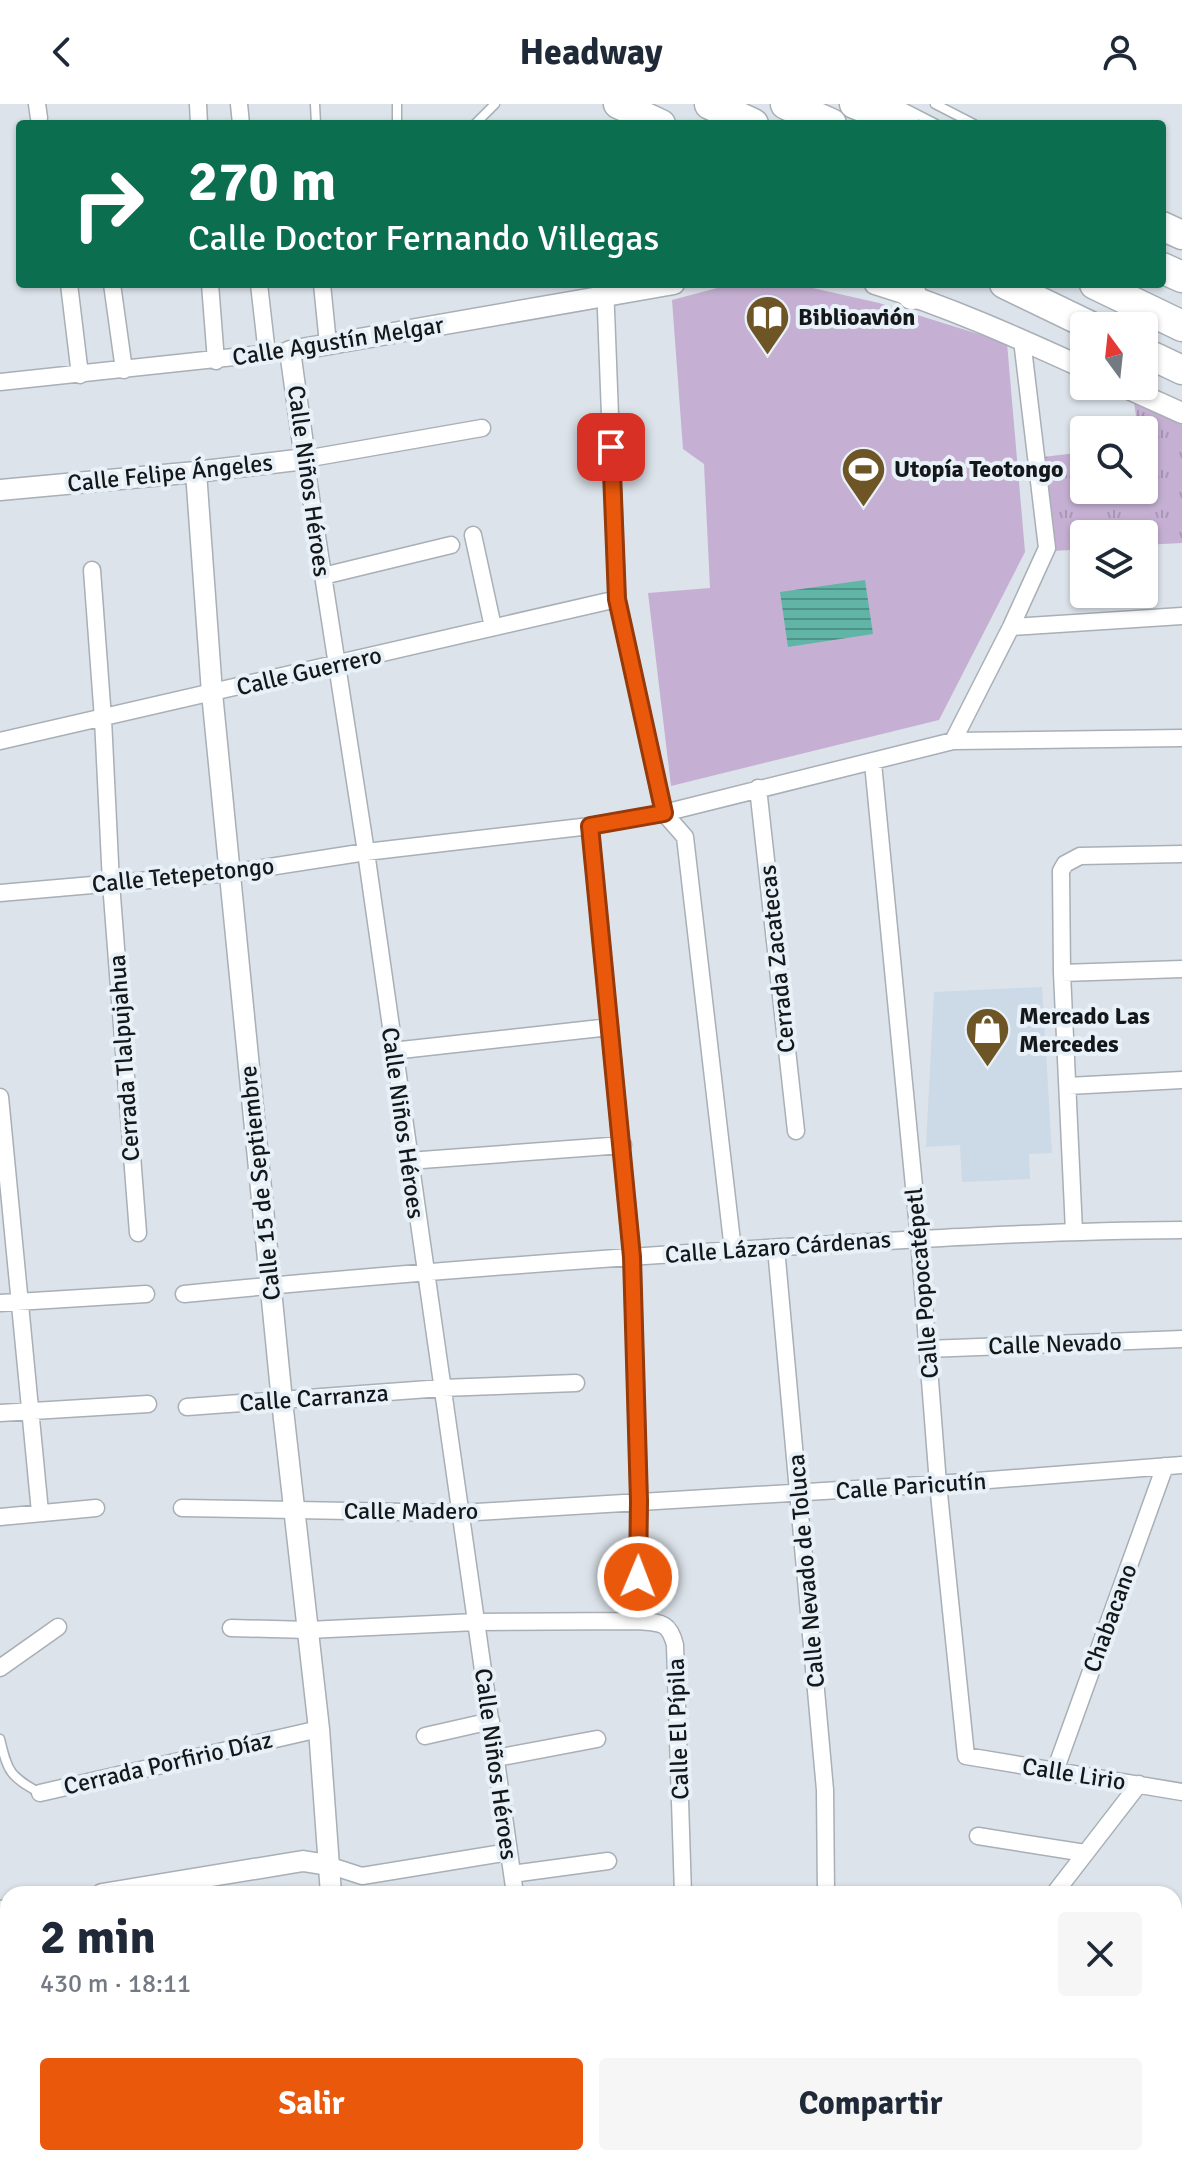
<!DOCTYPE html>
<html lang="es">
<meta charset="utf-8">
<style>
:root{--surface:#fff;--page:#f6f6f7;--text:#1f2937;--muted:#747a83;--accent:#ea580c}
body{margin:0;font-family:Signika,sans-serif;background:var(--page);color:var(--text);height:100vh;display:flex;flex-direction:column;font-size:30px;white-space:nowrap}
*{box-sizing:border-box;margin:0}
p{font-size:26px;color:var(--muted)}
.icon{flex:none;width:44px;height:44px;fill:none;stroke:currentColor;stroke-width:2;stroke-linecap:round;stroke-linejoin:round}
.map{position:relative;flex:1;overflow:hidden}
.details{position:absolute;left:0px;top:1782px;width:1182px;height:280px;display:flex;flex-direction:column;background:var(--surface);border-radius:24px 24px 0 0;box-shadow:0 2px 6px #0004}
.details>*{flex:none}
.banner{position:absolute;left:16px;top:16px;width:1150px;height:168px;border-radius:8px;box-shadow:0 2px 6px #0004;background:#0b6e4f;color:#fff;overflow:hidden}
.needle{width:52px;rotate:345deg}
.buttons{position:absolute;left:1070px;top:208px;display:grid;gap:16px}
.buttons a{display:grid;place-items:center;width:88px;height:88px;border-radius:8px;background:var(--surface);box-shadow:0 2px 6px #0004;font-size:40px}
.pin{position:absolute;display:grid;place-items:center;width:68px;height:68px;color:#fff;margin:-34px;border-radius:16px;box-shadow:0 4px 12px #0006}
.me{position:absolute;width:88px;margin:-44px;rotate:1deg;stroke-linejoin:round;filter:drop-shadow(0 0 6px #0008)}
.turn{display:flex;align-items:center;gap:28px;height:168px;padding:0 40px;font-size:36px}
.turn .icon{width:104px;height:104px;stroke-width:2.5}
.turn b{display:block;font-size:56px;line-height:68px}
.round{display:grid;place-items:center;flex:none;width:84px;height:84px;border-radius:8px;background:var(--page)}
.overview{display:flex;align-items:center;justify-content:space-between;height:136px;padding:0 40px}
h1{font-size:48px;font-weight:800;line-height:60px}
.cta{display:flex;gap:16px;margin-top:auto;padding:16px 40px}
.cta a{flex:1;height:92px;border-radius:8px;background:var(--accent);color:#fff;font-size:32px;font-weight:800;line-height:92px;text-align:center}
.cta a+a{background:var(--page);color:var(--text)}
header{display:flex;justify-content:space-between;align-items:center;height:104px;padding:0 40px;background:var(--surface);font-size:36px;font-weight:800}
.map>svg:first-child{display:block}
.built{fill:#ccd9e6}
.grass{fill:url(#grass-tufts)}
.garden{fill:#c5b0d3}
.water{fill:url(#water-rules)}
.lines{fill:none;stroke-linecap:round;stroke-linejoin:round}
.service-casing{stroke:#a8afb6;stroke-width:11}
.minor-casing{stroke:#a8afb6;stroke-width:19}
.tertiary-casing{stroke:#a8afb6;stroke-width:23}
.trunk-casing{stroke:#a8afb6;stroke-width:31}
.motorway-casing{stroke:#a8afb6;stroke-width:33}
.service{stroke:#fff;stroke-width:8}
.minor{stroke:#fff;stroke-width:16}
.tertiary{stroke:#fff;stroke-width:20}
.trunk{stroke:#fff;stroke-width:28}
.motorway{stroke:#fff;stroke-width:30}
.route-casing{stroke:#983908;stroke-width:20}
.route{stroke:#ea580c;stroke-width:14}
.labels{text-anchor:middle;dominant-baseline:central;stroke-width:8;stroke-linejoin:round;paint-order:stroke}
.poi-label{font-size:24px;font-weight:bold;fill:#15181a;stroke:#e9f1f8;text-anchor:start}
.street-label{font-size:24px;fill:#15181a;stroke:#e9f1f8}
</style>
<header><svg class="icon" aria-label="back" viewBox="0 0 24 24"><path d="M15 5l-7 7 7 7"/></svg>Headway<svg class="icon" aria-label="person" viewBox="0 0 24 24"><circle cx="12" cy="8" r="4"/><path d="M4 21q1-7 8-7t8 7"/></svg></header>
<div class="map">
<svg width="1182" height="2062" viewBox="0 0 1182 2062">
<defs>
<pattern id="grass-tufts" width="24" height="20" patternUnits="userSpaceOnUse" patternTransform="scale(2)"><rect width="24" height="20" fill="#c5b0d3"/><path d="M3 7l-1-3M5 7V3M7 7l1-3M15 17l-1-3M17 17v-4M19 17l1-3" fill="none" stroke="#a897b5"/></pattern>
<pattern id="water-rules" width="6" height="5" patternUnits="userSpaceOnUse" patternTransform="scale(2)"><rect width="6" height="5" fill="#61b5a6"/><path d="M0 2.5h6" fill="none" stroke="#4f9286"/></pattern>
</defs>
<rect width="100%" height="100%" fill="#dce3ea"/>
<!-- built -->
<path class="built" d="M1042,883l10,166 -23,1 1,25 -68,3 -2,-37 -34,2 8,-155z"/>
<!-- grass -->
<path class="grass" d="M1134,298l48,22v119l-38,2v-11h-60v15l-30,2 -11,-94 41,-5v38h60v-60h-6z"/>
<!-- garden -->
<path class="garden" d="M743,180h52l84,19 128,40 18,209 -86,168 -268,66 -23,-193 62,-5 -6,-124 -21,-15 -11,-149 49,-13z"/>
<!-- water -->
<path class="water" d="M865,476l8,54 -85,13 -8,-55z"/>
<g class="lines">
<defs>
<path id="service" d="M315,0l1,20
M397,0v20
M897,0l39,20
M935,0l39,20
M475,20l20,-20
M0,1635c8,34 10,37 40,54"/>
<path id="minor" d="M37,0l2,14
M198,0l1,20
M239,0l2,20
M69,180l11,91
M112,180l12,86
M210,180l6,77
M259,180l8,70
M322,180l6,60
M605,180l12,315 47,214 21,24 48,413
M0,278l290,-31
M482,324l-177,31 61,393 149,1042
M473,431l20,92
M92,466l11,149 8,164 27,350
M323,472l128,-31
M1011,523l171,-11
M0,637l617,-142
M953,637l58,-114 36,-79 -25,-208
M873,659l46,475 19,246 28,272 216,36
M758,684l38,343
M590,722l42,431 7,244 -2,120c23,2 32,0 38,24l8,249
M0,789l230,-20 136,-21 224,-26 74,-13 289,-72 229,-3
M1062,869l120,-4
M392,947l218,-24
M1068,982l114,-6
M0,993l40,415
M408,1057l215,-16
M1074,1127l-12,-258 -1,-102 4,-7 15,-8 102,-2
M776,1144l49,542 1,104
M184,1190c183,-18 366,-32 550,-44 149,-9 298,-19 448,-20
M0,1199l146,-9
M927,1245l255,-10
M187,1303l255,-19 134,-5
M0,1309l148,-9
M182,1404l278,5 478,-29 244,-19
M0,1413l96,-9
M231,1524l77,2 168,-8 161,-1
M0,1564l58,-41
M425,1632l66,-15
M496,1654l101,-19
M1055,1667l110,-305
M40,1689l279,-64
M978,1732l107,17
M328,1761l34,11 147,-24
M512,1770l96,-13
M1054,1790l85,-110
M1,1807l7,76
M1174,1950l8,-5
M23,2054l1,8
M81,2054v8
M552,2054l1,8
M919,2054l4,8
M770,2062l56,-8
M979,2062l14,-8"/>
<path id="tertiary" d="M875,180c72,22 141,53 209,84
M1122,282l60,27
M196,368l16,221 70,708 37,328 12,165
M0,386l196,-18 109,-13 -15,-108 384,-67
M102,1790l201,-33 25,4
M0,1807l8,-1
M359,2054l1,8"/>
<path id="trunk" d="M618,0l43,20
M854,0l51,20
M1162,122l20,9
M908,180l4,11
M1004,180l87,42
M1144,248l38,18"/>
<path id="motorway" d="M710,0l43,20
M786,0l45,20
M1162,164l20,9
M1095,180l87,42"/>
</defs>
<!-- service casing -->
<use href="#service" class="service-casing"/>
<!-- minor casing -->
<use href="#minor" class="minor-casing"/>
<!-- tertiary casing -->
<use href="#tertiary" class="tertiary-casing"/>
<!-- trunk casing -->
<use href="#trunk" class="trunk-casing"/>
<!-- motorway casing -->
<use href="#motorway" class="motorway-casing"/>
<!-- service -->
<use href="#service" class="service"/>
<!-- minor -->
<use href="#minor" class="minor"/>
<!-- tertiary -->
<use href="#tertiary" class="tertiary"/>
<!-- trunk -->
<use href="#trunk" class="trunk"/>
<!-- motorway -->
<use href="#motorway" class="motorway"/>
</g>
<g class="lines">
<defs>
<path id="route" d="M611,343l6,152 47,214 -74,13 42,431 7,244 -1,76"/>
</defs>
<!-- route casing -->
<use href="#route" class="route-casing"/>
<!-- route -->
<use href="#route" class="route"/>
</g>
<!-- icons -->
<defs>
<symbol id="library-pin" viewBox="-11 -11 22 30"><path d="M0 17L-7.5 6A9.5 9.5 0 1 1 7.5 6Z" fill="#6e5526" stroke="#e9f1f8"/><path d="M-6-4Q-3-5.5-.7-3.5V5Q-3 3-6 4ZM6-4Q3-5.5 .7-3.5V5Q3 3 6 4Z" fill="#fff"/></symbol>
<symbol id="stadium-pin" viewBox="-11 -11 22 30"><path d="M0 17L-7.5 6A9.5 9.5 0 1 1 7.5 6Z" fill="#6e5526" stroke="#e9f1f8"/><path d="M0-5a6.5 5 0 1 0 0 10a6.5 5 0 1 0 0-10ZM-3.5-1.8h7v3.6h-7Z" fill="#fff"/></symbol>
<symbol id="shop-pin" viewBox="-11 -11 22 30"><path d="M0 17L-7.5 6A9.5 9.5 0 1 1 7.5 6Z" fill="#6e5526" stroke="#e9f1f8"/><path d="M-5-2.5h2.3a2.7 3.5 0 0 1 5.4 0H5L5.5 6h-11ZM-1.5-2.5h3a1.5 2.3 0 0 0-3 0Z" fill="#fff"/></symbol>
</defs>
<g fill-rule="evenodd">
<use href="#library-pin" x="742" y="188" width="51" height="69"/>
<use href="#stadium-pin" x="838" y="340" width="51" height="69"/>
<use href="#shop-pin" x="962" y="900" width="51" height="69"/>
</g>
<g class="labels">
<!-- poi labels -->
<g class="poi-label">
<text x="798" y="213">Biblioavión</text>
<text x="894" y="365">Utopía Teotongo</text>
<text x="1019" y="912">Mercado Las<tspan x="1019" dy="28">Mercedes</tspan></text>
</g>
<!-- street labels -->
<g class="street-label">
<text transform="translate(338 237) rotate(-9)">Calle Agustín Melgar</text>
<text transform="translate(170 369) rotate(-6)">Calle Felipe Ángeles</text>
<text transform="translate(309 377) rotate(82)">Calle Niños Héroes</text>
<text transform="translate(309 567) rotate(-13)">Calle Guerrero</text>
<text transform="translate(183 771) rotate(-6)">Calle Tetepetongo</text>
<text transform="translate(777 855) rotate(-96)">Cerrada Zacatecas</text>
<text transform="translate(124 954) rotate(-94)">Cerrada Tlalpujahua</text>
<text transform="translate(403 1019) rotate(82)">Calle Niños Héroes</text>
<text transform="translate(260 1079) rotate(-96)">Calle 15 de Septiembre</text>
<text transform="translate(778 1143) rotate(-4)">Calle Lázaro Cárdenas</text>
<text transform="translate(922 1179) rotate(-95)">Calle Popocatépetl</text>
<text transform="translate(1055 1240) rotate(-2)">Calle Nevado</text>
<text transform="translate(314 1294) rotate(-4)">Calle Carranza</text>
<text transform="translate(911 1382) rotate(-4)">Calle Paricutín</text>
<text x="411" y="1407">Calle Madero</text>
<text transform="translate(806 1467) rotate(-95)">Calle Nevado de Toluca</text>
<text transform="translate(1110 1514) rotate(-70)">Chabacano</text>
<text transform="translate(678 1625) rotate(-92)">Calle El Pípila</text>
<text transform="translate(168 1659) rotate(-13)">Cerrada Porfirio Díaz</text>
<text transform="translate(496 1660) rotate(82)">Calle Niños Héroes</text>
<text transform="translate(1074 1670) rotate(9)">Calle Lirio</text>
</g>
</g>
</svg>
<div class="buttons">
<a><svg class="needle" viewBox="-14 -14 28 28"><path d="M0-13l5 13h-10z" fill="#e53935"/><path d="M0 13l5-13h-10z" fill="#747a83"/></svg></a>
<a><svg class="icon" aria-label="search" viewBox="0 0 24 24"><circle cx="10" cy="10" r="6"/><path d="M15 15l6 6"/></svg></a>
<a><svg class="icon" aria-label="layers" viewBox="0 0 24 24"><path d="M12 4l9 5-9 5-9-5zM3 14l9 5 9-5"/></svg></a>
</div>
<div class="pin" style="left:611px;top:343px;background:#d93025"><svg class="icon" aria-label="arrive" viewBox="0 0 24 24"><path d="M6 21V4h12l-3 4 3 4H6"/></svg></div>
<svg class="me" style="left:638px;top:1473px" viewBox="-20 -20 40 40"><circle r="17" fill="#ea580c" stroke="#fff" stroke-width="3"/><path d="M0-11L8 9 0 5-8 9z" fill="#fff"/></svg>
<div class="banner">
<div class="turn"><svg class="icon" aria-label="right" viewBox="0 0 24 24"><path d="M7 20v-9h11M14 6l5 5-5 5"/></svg><div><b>270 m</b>Calle Doctor Fernando Villegas</div></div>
</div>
<section class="details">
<div class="overview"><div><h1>2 min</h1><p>430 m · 18:11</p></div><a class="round"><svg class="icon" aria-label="close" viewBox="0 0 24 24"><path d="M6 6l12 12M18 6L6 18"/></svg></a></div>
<div class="cta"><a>Salir</a><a>Compartir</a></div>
</section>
</div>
